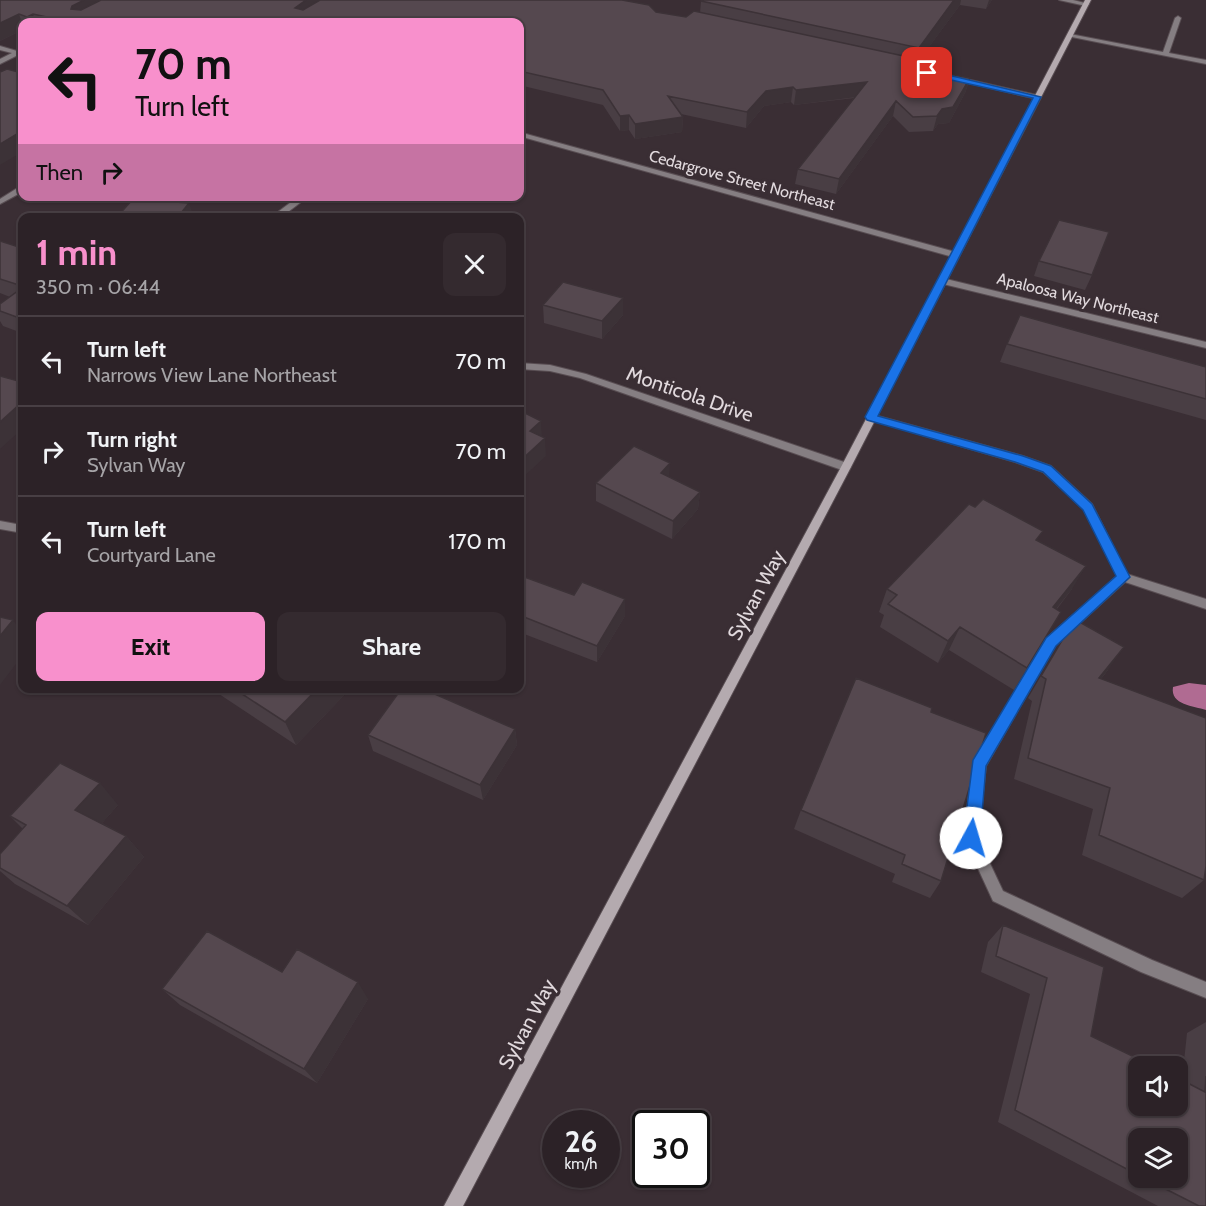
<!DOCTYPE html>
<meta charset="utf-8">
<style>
:root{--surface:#2c2227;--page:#342a2f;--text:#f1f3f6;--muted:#a6a4a7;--line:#483f44;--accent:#f890cc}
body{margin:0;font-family:Cabin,sans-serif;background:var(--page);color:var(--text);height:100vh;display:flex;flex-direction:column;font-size:22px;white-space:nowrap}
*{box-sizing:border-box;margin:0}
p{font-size:20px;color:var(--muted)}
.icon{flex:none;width:33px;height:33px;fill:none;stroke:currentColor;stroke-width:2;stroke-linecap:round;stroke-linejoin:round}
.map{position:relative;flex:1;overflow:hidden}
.side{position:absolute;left:18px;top:213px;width:506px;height:480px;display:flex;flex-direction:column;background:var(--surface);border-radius:12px;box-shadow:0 2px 4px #0004,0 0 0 2px var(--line)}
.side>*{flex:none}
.banner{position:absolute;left:18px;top:18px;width:506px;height:183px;border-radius:12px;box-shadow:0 2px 4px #0004,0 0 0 2px var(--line);background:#f890cc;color:#111;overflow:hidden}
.buttons{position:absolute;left:1128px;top:1056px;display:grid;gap:12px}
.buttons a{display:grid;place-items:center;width:60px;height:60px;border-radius:12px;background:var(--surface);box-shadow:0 2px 4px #0004,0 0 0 2px var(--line);font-size:30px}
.speed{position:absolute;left:542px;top:1110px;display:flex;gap:12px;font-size:30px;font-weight:700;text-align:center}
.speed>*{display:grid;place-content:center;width:78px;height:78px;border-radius:50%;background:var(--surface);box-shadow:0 2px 4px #0004,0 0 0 2px var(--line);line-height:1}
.speed small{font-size:15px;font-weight:400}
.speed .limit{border:3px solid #111;border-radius:9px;background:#fff;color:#111}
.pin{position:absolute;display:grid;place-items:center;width:51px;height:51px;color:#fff;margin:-26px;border-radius:12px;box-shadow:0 3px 9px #0006}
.me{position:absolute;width:66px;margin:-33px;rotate:6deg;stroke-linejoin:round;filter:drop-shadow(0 0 4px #0008)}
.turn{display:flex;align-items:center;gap:21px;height:126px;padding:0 18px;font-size:27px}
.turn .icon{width:78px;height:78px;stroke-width:2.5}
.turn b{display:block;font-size:42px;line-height:51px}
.then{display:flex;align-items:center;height:57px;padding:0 18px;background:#0003;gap:12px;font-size:22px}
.round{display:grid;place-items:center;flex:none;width:63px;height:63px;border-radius:12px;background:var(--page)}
.head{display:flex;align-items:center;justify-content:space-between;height:102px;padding:0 18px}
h1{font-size:36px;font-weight:700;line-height:45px;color:var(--accent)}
.cta{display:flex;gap:12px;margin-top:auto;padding:12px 18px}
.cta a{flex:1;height:69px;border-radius:12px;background:var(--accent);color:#111;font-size:24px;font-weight:700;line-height:69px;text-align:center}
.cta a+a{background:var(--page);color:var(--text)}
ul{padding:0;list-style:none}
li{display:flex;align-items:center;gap:18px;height:90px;padding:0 18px;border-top:2px solid var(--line)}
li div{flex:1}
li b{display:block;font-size:22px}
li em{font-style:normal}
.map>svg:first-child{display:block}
.water{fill:#b06b92}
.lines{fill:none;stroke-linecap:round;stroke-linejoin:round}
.street-casing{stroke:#584d52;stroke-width:2}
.secondary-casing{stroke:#584d52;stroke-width:2}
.street{fill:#857e82;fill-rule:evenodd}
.secondary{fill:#b4aaaf;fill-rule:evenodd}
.wall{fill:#493e44;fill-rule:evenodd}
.shaded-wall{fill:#3c3237}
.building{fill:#55484f;stroke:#3c3237;stroke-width:1.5}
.route{fill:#1a73e8;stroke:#114b97;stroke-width:1.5}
.labels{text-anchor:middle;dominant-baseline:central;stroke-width:6;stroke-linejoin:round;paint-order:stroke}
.far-street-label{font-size:16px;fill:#e1d9dd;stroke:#3a2e34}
.street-label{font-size:20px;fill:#e1d9dd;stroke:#3a2e34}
</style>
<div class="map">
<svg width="1206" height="1206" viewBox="0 0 1206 1206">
<rect width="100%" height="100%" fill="#3a2e34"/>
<!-- water -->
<path class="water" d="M1189,683l17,2v25c-12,-4 -36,-5 -33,-23z"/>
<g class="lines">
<defs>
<path id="street" d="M1059,0h14l16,4 -3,2z
M1178,16l3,2 -12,35 37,7v4l-139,-28 3,-2 93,18 12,-34z
M0,46l17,5 5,-2v7l-4,-1 -18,9v-5l12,-6 -12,-3z
M953,76l84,19 3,2 -3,2 -86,-20v-2z
M519,132l440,121 1,2 -7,2 -434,-121z
M19,187h3v5l-22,12v-5z
M299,196h10l-29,22h-10z
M942,278l264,64v6l-267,-65v-4z
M519,363l31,2 36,9 264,90 1,3 -5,4 -4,-1 -262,-92 -30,-7 -31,-2z
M871,414l152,42 28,10 41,38 35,70 79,25v10l-81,-27 -70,64 -69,120 -8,72 25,53 149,69 54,22v16l-65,-26 -148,-71 -29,-63 8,-73 75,-127 70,-62 -33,-67 -41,-37 -28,-10 -148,-43 -1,-2z
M0,521l16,3 6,-2v8l-5,2 -17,-3z"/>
<path id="secondary" d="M1085,0h6l-240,467 -388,739h-19l397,-739z"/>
</defs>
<!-- street casing -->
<use href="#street" class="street-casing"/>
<!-- secondary casing -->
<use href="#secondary" class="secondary-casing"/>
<!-- street -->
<use href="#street" class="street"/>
<!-- secondary -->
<use href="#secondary" class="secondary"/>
</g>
<!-- wall -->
<path class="wall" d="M0,0l656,12 30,5 14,-4 1,-12 1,-1h290l-6,9 -26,-4 -46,62 -3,-1v1l59,11 -5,15 -16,30 -11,1 -5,7 -24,1 -16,-16 -57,78 -41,-10 3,-15 56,-71 -60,7 -3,-3 -27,4 -18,22 -65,-14 2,3 -1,15 -47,7 -6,-9 -9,1 -17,-26 -84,-20v-63h-497v8l-22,11z
M0,241l22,7v85l-19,-7 -3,-5v-17l10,-7 -10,-4z
M1039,261l53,14 -7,15 -51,-14z
M543,305l80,10 -21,24 -58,-16z
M1007,344l199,23v53l-206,-58z
M669,477l31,15 -2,17 -26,30 -76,-38v-18z
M1038,541l34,48 -15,20 -9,25 -34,56 -65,-40 -11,13 -58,-36 4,-12 -5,-3 8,-23z
M519,575l55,20 51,4v17l-28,46 -78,-30z
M1071,625l37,45 -7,9 103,201 -22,18 -100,-43 11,-46 -79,-30 18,-78 -4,-3z
M210,688h141l-55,57z
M931,712l10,169 -11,17 -38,-16 3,-8 -101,-45 7,-19z
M515,729l2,16 -34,55 -110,-49 -5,-16z
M118,805l-16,18 24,13 18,21 -56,68 -73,-41 -15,-13v-17l23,-25 -13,-13z
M1003,925l101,42 -13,69 91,45 5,-48 19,-11v184h-48l-160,-84 32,-128 -49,-22 7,-30zM1138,1138l40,40h-40z
M282,972l86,27 -51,84 -137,-78 -18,-16z"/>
<!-- shaded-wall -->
<path class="shaded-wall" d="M84,0h34l-41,20 -6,-11 1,-3z
M306,0h24l-32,22 -3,-14z
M954,0h7l-1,5 -46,62 5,-19z
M989,0h3l-6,9z
M19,14l3,9v7l-22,11v-18z
M33,14l3,8h-6l-3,-5z
M913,58l-4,15 -2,-7z
M970,78l-5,15 -16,30 -11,1 -5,7 4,-15 5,-7z
M867,82l-3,14 -70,9 2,-15z
M793,87l-2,15 -27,4 -18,22 1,-16 19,-21z
M896,101l-3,15 -57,78 3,-15z
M629,115v15l-9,1v-15z
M683,117l-1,15 -47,7v-15z
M22,131v21l-22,13v-21z
M189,203l5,15h-17z
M623,298v17l-21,24v-18z
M22,402v27l-22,20v-27z
M541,421l1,18 -12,-8z
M545,438l1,18 -27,25v-19z
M670,463l-1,18 -8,-8z
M700,492l-2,17 -26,30 1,-18z
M1086,566l-14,23 -32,40 13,-22z
M625,599v17l-28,46v-16z
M13,620l9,13v23l-22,29v-49z
M960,627l-11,23 -11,13 10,-22z
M1124,647l-16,23 -24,30 15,-22z
M318,688h33l-55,57 -11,-23z
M515,729l2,16 -34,55 -3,-15z
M100,783l18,22 -23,26 -20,-21z
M126,836l18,21 -56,68 -21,-19z
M358,982l10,17 -51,84 -13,-14z"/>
<!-- building -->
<path class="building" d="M0,0h84l-12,6 -1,3 10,1 20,-10h205l-11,8 8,2 17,-10h302l27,5 7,7 30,5 8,-6 219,47 -6,8 63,12 -17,29 -11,2 -5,7 -24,1 -17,-16 -57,78 -41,-10 69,-87 -71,8 -3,-3 -27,4 -19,21 -79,-16 15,21 -48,7 -6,-9 -9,1 -17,-26 -84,-19v-49h-449l-37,-8 -6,3 -8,-3 -19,9z
M702,0h252l-35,48 -218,-47z
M7,69l15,4v58l-22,13v-72z
M133,199l56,4 -12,15h-61z
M1059,220l50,12 -17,43 -53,-14z
M0,241l22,7v38l-22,-7z
M563,282l60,16 -21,23 -59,-16z
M22,288v31l-22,-8v-7z
M1020,315l186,52v32l-199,-55z
M0,376l22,6v20l-22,20z
M519,410l22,11 -11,10 15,7 -26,24z
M634,446l36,17 -9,10 39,19 -27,29 -77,-38z
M983,499l60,32 -7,9 50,26 -33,41 8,5 -34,56 -67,-41 -12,14 -60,-37 9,-9 -10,-6 82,-85 6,3z
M519,575l55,20 8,-13 43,17 -28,47 -78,-31z
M0,617l13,3 -13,16z
M1076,620l48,27 -25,31 107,40v148l-2,14 -105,-45 11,-47 -82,-30 18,-79 -5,-3 30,-51z
M856,678l76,30 -1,4 55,21 -45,148 -39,-17 3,-9 -104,-45z
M233,688h85l-33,34z
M402,688h19l94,41 -35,56 -112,-50z
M60,763l40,20 -25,27 51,26 -59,70 -67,-38v-14l26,-29 -16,-9z
M1003,925l101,42 -13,69 62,30h-15v40h40v-28l27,14 1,-16v130h-7l-55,-28h34v-40h-40v37l-123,-65 32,-132 -51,-22z
M207,931l75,41 15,-23 61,33 -54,87 -142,-80z"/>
<!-- route -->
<path class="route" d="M927,70l114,27 -163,319 145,40 28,10 41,38 38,73 -74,69 -70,120 -6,72 -3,5 -6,2 -5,-2 -3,-5 10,-78 73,-122 70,-62 -33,-66 -40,-38 -28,-10 -148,-42 -2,-3 168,-319 -109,-24 -1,-1z"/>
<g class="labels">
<!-- far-street labels -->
<g class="far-street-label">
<text transform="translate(742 180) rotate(15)">Cedargrove Street Northeast</text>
<text transform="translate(1078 298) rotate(14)">Apaloosa Way Northeast</text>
</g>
<!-- street labels -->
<g class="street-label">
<text transform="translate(690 394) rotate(19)">Monticola Drive</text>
<text transform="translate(756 595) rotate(-62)">Sylvan Way</text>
<text transform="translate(527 1024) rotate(-62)">Sylvan Way</text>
</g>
</g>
</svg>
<div class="buttons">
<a><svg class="icon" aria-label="sound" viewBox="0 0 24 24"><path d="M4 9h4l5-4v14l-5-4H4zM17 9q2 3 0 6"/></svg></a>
<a><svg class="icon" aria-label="layers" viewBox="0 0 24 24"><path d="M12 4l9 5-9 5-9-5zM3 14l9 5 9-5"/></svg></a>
</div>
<div class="speed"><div>26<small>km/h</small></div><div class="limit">30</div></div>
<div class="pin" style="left:927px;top:73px;background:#d93025"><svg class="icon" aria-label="arrive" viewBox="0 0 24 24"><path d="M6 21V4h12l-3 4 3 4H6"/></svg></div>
<svg class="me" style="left:971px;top:838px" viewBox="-20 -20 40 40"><circle r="19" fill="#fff"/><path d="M0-13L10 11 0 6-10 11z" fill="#1a73e8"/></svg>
<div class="banner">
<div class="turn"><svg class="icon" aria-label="left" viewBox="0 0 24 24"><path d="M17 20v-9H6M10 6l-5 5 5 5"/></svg><div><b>70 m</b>Turn left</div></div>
<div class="then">Then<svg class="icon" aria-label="right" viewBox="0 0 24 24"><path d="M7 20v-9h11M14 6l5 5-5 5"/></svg></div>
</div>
<section class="side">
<div class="head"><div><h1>1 min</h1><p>350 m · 06:44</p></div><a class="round"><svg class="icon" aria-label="close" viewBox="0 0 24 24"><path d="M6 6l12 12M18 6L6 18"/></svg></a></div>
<ul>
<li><svg class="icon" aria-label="left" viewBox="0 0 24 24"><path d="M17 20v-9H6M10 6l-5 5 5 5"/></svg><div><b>Turn left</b><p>Narrows View Lane Northeast</p></div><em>70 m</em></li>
<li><svg class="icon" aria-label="right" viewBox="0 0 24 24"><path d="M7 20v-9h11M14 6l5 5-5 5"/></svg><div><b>Turn right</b><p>Sylvan Way</p></div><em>70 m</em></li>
<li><svg class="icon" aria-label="left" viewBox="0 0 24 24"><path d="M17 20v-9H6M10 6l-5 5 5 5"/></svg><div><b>Turn left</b><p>Courtyard Lane</p></div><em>170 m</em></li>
</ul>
<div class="cta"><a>Exit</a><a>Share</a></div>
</section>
</div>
